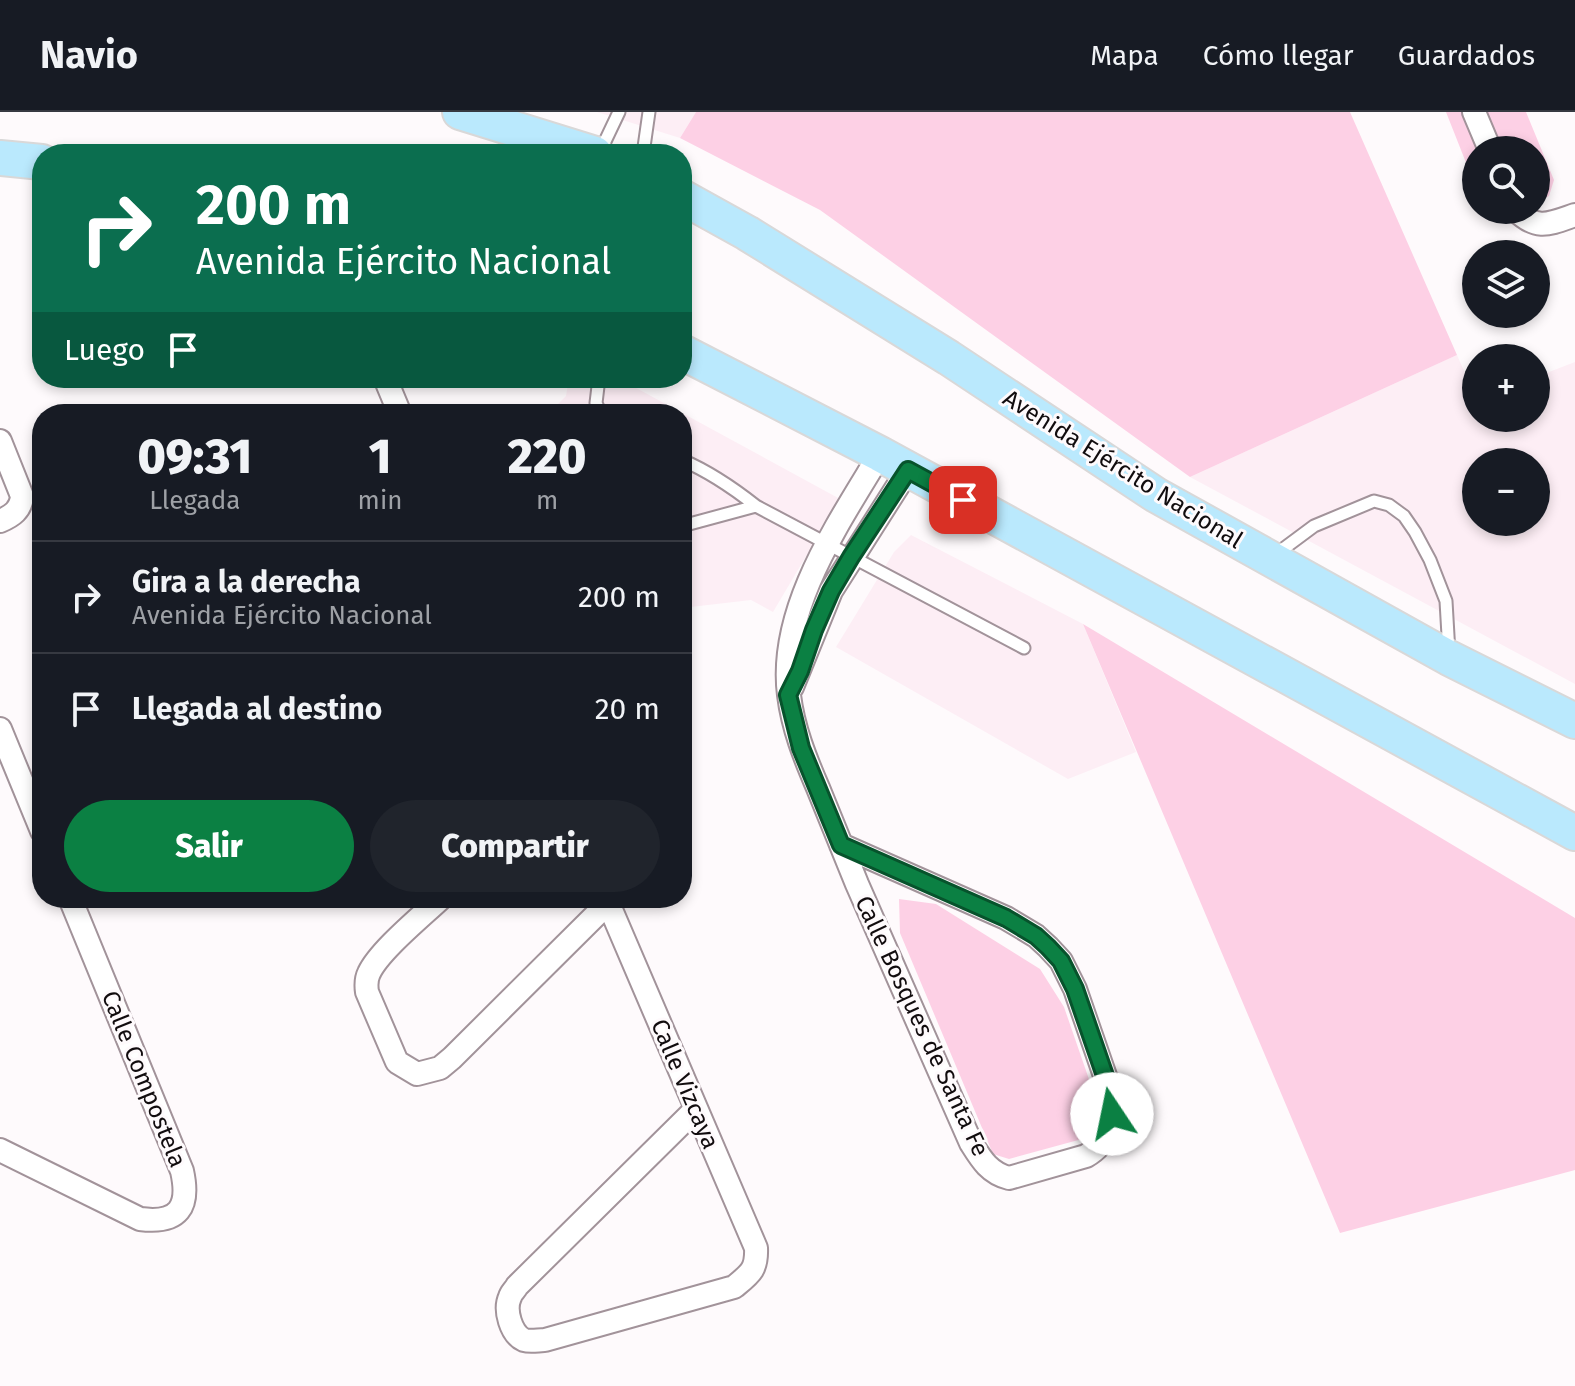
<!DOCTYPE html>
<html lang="es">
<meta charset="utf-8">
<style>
:root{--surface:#171b24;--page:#20242c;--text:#f1f3f6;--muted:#9ea1a6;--line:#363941;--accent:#0b8043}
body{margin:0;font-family:"Fira Sans",sans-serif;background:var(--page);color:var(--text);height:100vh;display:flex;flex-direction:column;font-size:30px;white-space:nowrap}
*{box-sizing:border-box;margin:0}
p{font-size:26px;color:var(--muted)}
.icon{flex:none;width:44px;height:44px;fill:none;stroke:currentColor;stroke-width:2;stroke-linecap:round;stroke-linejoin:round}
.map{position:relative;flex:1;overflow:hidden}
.drawer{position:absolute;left:32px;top:292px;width:660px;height:504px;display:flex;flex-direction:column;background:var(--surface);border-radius:32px;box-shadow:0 4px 12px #0003}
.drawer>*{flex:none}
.guide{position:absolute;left:32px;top:32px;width:660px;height:244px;border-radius:32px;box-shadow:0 4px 12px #0003;background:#0b6e4f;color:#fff;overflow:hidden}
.buttons{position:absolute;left:1462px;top:24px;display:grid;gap:16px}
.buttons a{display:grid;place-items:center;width:88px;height:88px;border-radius:50%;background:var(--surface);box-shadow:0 4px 12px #0003;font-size:40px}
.pin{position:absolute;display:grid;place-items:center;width:68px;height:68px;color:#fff;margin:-34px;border-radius:16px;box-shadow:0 4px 12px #0006}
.me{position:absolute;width:88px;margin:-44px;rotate:349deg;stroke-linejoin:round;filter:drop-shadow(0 0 6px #0008)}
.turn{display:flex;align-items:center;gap:28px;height:168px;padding:0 32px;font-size:36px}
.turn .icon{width:104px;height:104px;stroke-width:2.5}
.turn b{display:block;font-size:56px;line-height:68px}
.then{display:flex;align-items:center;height:76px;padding:0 32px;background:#0003;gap:16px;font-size:30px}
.eta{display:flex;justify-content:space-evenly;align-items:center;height:136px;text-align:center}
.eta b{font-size:48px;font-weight:800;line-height:56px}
.primary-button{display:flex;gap:16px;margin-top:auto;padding:16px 32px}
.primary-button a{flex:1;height:92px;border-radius:48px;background:var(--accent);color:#fff;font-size:32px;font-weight:800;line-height:92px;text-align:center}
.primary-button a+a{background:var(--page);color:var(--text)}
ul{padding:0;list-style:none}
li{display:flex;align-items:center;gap:24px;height:112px;padding:0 32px;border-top:2px solid var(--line)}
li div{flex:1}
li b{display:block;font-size:30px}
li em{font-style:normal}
header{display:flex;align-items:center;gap:48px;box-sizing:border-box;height:112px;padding:0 40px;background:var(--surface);border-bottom:2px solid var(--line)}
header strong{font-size:38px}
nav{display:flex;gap:44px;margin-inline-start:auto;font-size:28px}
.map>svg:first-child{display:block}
.built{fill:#fdeef5;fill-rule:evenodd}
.green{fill:#fdd0e5}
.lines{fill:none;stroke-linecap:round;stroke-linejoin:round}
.lane-casing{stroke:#a2939a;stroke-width:15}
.street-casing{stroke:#a2939a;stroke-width:26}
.primary-casing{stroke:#d9d8d8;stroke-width:38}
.lane{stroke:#fff;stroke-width:11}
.street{stroke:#fff;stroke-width:22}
.primary{stroke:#bae9fd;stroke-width:34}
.route-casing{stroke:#07532c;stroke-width:20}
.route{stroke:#0b8043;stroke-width:14}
.labels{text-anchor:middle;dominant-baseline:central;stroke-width:6;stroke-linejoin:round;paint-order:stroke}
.street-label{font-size:24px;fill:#110c0e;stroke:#fefafc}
</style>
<header>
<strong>Navio</strong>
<nav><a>Mapa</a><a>Cómo llegar</a><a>Guardados</a></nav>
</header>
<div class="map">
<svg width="1575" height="1274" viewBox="0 0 1575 1274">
<rect width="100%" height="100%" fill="#fefafc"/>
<!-- built -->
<path class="built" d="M597,0h99l-16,26z
M1457,243l19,43v20h60v-41l39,-15v322l-385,-207zM1476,350h60v60h-60z
M569,266h46l12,5 213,116 -67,113 -22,-12 -69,8v-194h-140l8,-2 16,-16z
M911,423l172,89 53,128 -68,27 -232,-132 58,-95z"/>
<!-- green -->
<path class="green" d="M696,0h654l107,243 -267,122 -370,-267 -140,-72z
M1446,0h80l28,68 -5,16 -13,6v-52h-60v38z
M1083,512l492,294v252l-235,63z
M899,787l37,5 104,65 24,38 37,107 -8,22 -84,23 -16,-5 -93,-221z"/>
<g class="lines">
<defs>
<path id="lane" d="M599,42l20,-42
M643,42l6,-42
M599,266l-3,25 5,11
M682,348c28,12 50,27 74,46l268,142
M682,414l74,-20
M1275,443l39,-29 60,-25 15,4 15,11 11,16 15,28 16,41 3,52"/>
<path id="street" d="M1474,0l16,38
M1516,98c21,21 33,14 59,5
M385,266l15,36
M0,329l22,55c-1,14 -10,20 -22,25
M792,575l39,-96 77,-121
M0,617l42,102
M841,733l165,73 30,18 12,11 13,14 14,28 37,107c0,26 -2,46 -26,60l-77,22c-20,-5 -28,-19 -38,-35l-114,-259c-13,-32 -26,-64 -39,-96 -13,-30 -25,-60 -29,-93 -11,-85 49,-171 91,-241
M441,786c-19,18 -62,53 -72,75 -3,6 -3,12 -2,19l30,70 20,12 23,-6 12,-10 156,-155
M606,786l150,350c1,22 -6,26 -22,39l-189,53c-7,0 -14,2 -21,0 -13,-6 -20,-30 -14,-43 1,-4 5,-7 7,-11l179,-177
M0,1038l140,69c39,5 50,-12 42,-48l-112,-273"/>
<path id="primary" d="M460,0l135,42
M0,46l42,4
M682,85l65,36 202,125 207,137 293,163 126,63
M682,240l198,102 695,379"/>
</defs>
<!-- lane casing -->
<use href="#lane" class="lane-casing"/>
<!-- street casing -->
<use href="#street" class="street-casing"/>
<!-- primary casing -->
<use href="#primary" class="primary-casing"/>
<!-- lane -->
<use href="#lane" class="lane"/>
<!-- street -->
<use href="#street" class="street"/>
<!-- primary -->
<use href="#primary" class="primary"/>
</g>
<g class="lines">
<defs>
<path id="route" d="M963,388l-55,-30 -57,87 -20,34 -17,39 -14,41 -12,24 13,53 40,97 165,73 30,18 12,11 13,14 14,28 37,107v18"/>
</defs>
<!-- route casing -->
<use href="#route" class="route-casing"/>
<!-- route -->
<use href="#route" class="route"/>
</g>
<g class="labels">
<!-- street labels -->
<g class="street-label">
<text transform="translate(1123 357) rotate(32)">Avenida Ejército Nacional</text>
<text transform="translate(922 914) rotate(65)">Calle Bosques de Santa Fe</text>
<text transform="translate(144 967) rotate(68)">Calle Compostela</text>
<text transform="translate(685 972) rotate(67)">Calle Vizcaya</text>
</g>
</g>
</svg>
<div class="buttons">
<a><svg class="icon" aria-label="search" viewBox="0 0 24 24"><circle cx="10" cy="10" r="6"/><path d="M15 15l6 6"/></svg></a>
<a><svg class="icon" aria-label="layers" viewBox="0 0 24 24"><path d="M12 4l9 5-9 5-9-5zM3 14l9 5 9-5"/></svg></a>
<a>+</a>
<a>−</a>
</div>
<div class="pin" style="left:963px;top:388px;background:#d93025"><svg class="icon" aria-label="arrive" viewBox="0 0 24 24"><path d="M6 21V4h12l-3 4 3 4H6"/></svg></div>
<svg class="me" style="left:1112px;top:1002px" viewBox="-20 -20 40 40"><circle r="19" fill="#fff"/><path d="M0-13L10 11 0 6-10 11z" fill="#0b8043"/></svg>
<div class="guide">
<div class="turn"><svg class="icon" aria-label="right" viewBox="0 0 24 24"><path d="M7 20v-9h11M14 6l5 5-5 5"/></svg><div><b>200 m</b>Avenida Ejército Nacional</div></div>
<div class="then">Luego<svg class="icon" aria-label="arrive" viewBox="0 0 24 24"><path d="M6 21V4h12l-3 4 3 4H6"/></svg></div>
</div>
<section class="drawer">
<div class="eta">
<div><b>09:31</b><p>Llegada</p></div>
<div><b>1</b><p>min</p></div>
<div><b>220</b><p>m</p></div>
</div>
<ul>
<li><svg class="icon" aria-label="right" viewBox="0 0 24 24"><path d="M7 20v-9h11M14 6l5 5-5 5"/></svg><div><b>Gira a la derecha</b><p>Avenida Ejército Nacional</p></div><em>200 m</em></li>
<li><svg class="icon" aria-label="arrive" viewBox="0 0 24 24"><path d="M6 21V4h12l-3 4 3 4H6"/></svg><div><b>Llegada al destino</b></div><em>20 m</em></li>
</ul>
<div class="primary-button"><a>Salir</a><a>Compartir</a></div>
</section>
</div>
